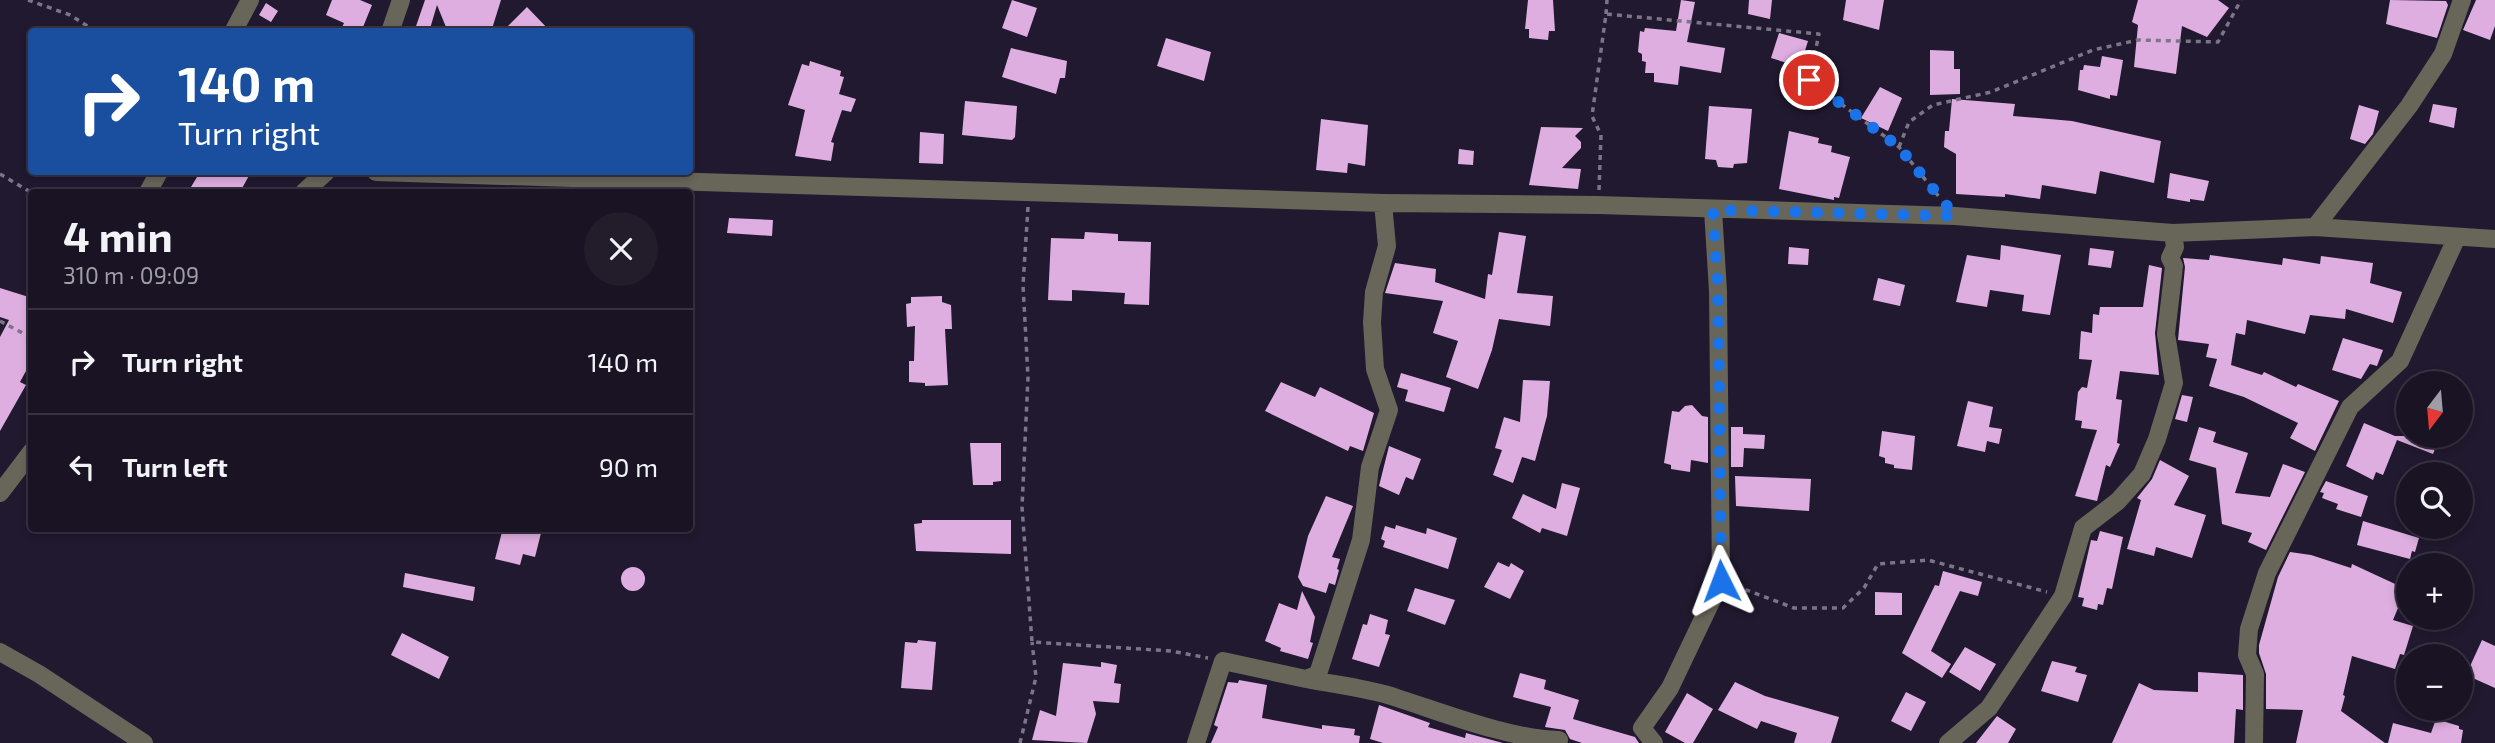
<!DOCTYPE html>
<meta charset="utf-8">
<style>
:root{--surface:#191323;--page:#221c2b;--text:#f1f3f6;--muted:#9f9ea6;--line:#373241}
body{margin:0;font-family:"Exo 2",sans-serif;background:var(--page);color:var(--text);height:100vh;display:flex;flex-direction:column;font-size:26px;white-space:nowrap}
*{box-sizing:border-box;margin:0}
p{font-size:23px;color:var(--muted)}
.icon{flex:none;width:38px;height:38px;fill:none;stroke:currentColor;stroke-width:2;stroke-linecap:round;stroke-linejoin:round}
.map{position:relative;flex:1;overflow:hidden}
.side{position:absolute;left:28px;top:189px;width:665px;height:343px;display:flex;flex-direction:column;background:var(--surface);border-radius:7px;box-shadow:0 4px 10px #0003,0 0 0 2px var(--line)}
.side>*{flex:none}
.top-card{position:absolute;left:28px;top:28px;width:665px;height:147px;border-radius:7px;box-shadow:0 4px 10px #0003,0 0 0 2px var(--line);background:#1a4fa0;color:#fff;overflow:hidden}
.needle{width:46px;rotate:196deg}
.controls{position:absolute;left:2396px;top:371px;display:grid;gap:14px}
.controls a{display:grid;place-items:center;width:77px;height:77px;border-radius:50%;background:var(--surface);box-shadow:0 4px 10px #0003,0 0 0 2px var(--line);font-size:35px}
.pin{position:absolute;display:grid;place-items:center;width:60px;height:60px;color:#fff;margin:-30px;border:4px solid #fff;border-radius:50%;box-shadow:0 2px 7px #0007}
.me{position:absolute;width:77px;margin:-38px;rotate:357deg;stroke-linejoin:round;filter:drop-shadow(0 0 5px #0008)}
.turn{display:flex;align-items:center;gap:24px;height:147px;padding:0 35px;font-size:32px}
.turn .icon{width:91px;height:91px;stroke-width:2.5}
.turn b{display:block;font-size:49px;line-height:60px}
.round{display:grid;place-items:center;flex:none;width:74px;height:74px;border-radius:37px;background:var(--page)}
.summary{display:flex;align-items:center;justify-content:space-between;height:119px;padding:0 35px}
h1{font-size:42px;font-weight:700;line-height:52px}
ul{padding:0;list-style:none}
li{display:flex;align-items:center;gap:21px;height:105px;padding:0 35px;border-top:2px solid var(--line)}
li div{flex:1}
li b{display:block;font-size:26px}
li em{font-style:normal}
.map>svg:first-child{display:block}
.building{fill:#dfaee1}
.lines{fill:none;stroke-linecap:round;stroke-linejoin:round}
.path{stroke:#7c7588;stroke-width:3.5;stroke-dasharray:5 5;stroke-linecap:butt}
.minor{stroke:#686559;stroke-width:18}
.route{stroke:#1a73e8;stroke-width:12;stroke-dasharray:0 21.6}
</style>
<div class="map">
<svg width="2495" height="743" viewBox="0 0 2495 743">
<rect width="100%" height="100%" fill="#21192f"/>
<!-- building -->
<path class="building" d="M332,0h28l12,5 -11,27h-21l4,-9 -18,-8z
M425,0h76l-10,32h-43l-11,-27 -8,27h-15z
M1012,0l25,8 -10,29 -25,-9z
M1528,0h25l2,31h-6l-1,9 -19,-2v-9h-4z
M1681,0l14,2 -8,40 38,6 -4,25 -41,-7 -2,19 -24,-3v-9h-9l1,-11 -4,-1v-7l-4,-2 2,-21 4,1 1,-4 31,3z
M1749,0h23l-2,19 -22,-5z
M1846,0h38l-5,30 -36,-10z
M2138,0h80l11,8 -22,29 -25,-11 -6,48 -42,-7 4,-42 -6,-3z
M2390,0l56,1 2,4 -11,33 -51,-14z
M2476,0h19v26l-5,14 -27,-10z
M266,3l12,8 -7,11 -12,-7z
M527,7l24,25h-49z
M1779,33l29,8 -8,26 -29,-9z
M1166,38l45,14 -7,29 -47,-15z
M1011,48l56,13 -2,17h-5l-4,16 -54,-17z
M1930,50l24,1v18h6v25l-30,1z
M2102,56l21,4 -6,36 -7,-1v4l-32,-9 2,-20h3l1,-5 16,2z
M810,61l31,10 -1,5 4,1 -5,17 17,5 -5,13 -9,-2 -11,32 3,1 -3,18 -36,-5 10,-46 -17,-5 14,-41 7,2z
M1880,87l22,11 -14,33 -27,-13z
M1952,99l63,5 -2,12 59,5 89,20 -7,42 -54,-12 -4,23 -54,-9 -2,14 -35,-5v3l-49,-3v-40l-12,-7 1,-16h4z
M965,101l52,5 -2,31 -3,3 -50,-5z
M2433,104l24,4 -3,20 -25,-6z
M2359,105l20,6 -6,23 -8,10 -15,-5z
M1709,106l43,3 -5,54 -13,1 -1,4 -15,-1 -2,-7 -11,-1z
M1321,119l47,6 -3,41 -17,-3 -1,10 -31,-3z
M1541,127l42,1 -8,8 6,6v6l-19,20 19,1 -3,20 -49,-4z
M1789,131l30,7 -1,5 14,3 -1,6 19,5 -11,41 -5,-1v3l-55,-11z
M920,132l24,2 -1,30 -24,-1z
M1459,149l15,2 -1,14 -15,-1z
M200,172h51l-11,20h-52z
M2170,173l39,8 -5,20 -14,-2v3l-23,-4z
M729,218l44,2 -1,16 -45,-3z
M1085,232l33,2v7l33,1 -2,63 -25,-1 1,-11 -53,-3v11l-24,-1 3,-62 33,1z
M1499,232l27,4 -9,57 36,3 -3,30 -51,-7 -7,31 -14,39 -32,-12 12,-36 -25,-8 10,-32 -58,-8 10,-30 41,6 -1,13 50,17 3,-25 4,1z
M2001,245l60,10 -11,60 -28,-4 2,-16 -34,-5 -3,17 -31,-5 11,-47 33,5z
M1789,247l20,2 -1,16 -20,-1z
M2090,248l24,3 -3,17 -23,-3z
M2210,255l72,10 1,-7 37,6 1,-8 52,7 -3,20 32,9 -9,31 -47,-14 -1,10 -35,-4 -5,19 -58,-14 -2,15 -9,-2 -5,32 31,10 2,-3 32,15 2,-3 41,17 -24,50 -25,-13 8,-15 -54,-26 -35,-11 8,-27 -11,-2 3,-13 -31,-4 7,-73 -2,-9 26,2z
M2149,265l13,3 -7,65 4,42 -39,-4 -4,28 6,1 -5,43 3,1 -10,23 -4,-2 -9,36 -22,-5 22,-66 -16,-2 1,-7 -7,-1 3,-28 4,-5 5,1 5,-28 -13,-1 2,-28 11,2 1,-19 6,1 1,-8h43z
M1878,278l27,7 -5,21 -27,-6z
M0,288l32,10v62l-12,22 6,3 -26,46v-94l9,-17 -9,-3z
M942,296v6l9,3 1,24h-7l3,56 -23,1v-3l-16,-1v-21h5l1,-35 -8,1 -1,-23 5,-1v-6z
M2343,338l40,12 -6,16 -7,-2 -9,15 -29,-9z
M1401,373l50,15 -7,24 -39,-11 3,-11 -11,-3z
M1523,380l27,1 -3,35 -12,45 -13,-4 -9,26 -20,-8 9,-25 -7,-2 9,-31 16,5z
M1281,382l34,15 5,-10 54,26 -11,38 -13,-5 -2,5 -83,-40z
M2182,395l11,2 -6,25 -12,-3z
M1968,401l25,6 -4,20 13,2 -3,15 -12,-3 -2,11 -28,-6z
M1692,405l10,11 6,1v46l-17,-3 -1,12 -19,-3v-4l-7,-2 8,-52 7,1 6,-6z
M2364,423l31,13h45l-7,18 -36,-14 -14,35 -7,-3 -3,8 -27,-14z
M1731,427h12v7l22,1 -1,14 -20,-1 -1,19h-12z
M2199,427l17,5 -3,10 35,11 -13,40 35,4 13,-33 22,8 -39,78 -18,-8 4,-9 -30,-9 -6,-56 -27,-8z
M1882,431l33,5 -3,34 -18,-2v-3l-9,-2v-5l-6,-2z
M970,443h31v38l-8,1v3h-20z
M1389,446l32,13 -8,21 -7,-3 -7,18 -20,-9z
M2160,460l29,16 -15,29 32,10 -14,43 -36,-11 -2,9 -27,-7 14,-49 -4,-2 15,-19z
M1735,476l76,3 -2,32 -73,-5z
M2326,481l42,15 -7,21 -25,-8 2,-5 -16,-6 2,-5 -4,-1z
M1562,483l18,5 -13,48 -25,-8 -2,5 -28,-15 11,-24 33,15z
M1326,496l27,10 -21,51 8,2 -3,10 2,1 -4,15 -6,-2 -3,10 -23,-7 -5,-9 10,-41z
M922,520h89v34l-95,-3 -2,-27 8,-1z
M2363,521l56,17 -4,14 -3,-1 -2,8 -53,-14z
M1396,525l30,9 1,-6 30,10 -9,31 -65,-22 2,-6 -4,-2 4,-13 10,3z
M503,528h26l12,5 -6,24 -12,-3 -3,11 -25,-6z
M2100,531l23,6 -11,52 -5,-1 -4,17 -5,-1 -1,6 -15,-4 2,-8 -6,-1 13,-57 6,1z
M2290,552l21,3 40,13 1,-4 54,25 -13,31 20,6 -9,29 -4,-1 -5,15 -43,-13 -9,39 2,1 -4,15 44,32h-89l7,-33 -37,-1v-35l-7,-21v-8l19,-68z
M1498,562l11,5 2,-4 13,8 -14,28 -26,-12z
M621 579a12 12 0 1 1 24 0a12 12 0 1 1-24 0Z
M1943,571l39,11 -4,14 -18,-5 -29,60 20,13 -9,14 -40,-25 33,-68 4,1z
M405,573l70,14 -2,14 -70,-14z
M1415,588l40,12 -10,25 -38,-14z
M1302,591l13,26 -5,25 3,1 -5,16 -28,-8 1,-3 -16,-7 14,-38 18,7z
M1875,592l27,1v22h-27z
M1370,614l18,6 -3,14 5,1 -11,32 -27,-8 11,-35 4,1z
M402,633l47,24 -10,22 -48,-24z
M918,640l18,2 -4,48 -31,-2 4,-46 12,1z
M2482,640l13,6v42l-29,-13z
M1965,647l31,17 -16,27 -31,-19z
M2052,661l25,6 -2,5 12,3 -9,27 -37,-11z
M1101,662l16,3 -3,18 7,1 -2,19 -26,-2 3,13 -9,29 -55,-3 8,-30 16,6 7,-53 38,4z
M2198,672l45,3v35l-7,-1 -2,34h-122l27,-60 15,7 44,2z
M1520,673l26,7 -2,9 35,11 -6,19 62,18 4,6h-57l-12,-4 -5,-9 -20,-3 6,-20 -38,-10z
M1239,680l28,5 -5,33 60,11v-4l33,4 -1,6 6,1 -1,7h-148l7,-16 -4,-2 14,-43 10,1z
M1735,682l30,14 74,21 -8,26h-37l3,-10 -36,-12 -4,8 -39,-19z
M1906,692l20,10 -15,29 -20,-10z
M1687,693l26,16 -20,34h-8l-20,-11z
M1379,705l51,18 -2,4 37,11 1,-5 37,10h-120l-13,-4z
M1997,716l19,13 -8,14h-32z
M2436,719l23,7v3l4,1 -2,13h-73l5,-20 38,10z"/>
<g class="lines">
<!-- path -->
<path class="path" d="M28,0l42,15 27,17
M1606,14l1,-14
M1899,147l10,-25 24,-17 58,-13 102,-42 45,-10 80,2 23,-42
M0,174l32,19
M1599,190l2,-55 -9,-19 14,-102 213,20 -10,46 90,67 41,51
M1028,207l-5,78 5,92 -6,130 10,135 139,9 37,7
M0,321l32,17
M1736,586l58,22h49l21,-20 14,-24 50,-4 119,32
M1020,743l16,-66 -4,-35"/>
<!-- minor -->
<path class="minor" d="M233,32l17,-32
M390,32l11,-32
M376,172l1007,31 215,2 357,11 218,17 142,-6 180,12
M148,192l11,-20
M304,192l22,-20
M2315,227l94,-121 34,-52 19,-54
M0,493l32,-42
M0,652l39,22 105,69
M1306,679c30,6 62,9 91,19 47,15 113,41 162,42
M1196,743l27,-82 83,18 12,-5 43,-134 9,-73 19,-57 -14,-41 -3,-47 2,-30 13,-46 -4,-43
M1654,743l-12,-15 28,-40 51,-107 -3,-290 -5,-81
M1948,743l41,-35 74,-112 20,-68 35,-27 24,-27 15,-35 17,-56 -8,-49 8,-68 -4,-8 5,-11 -2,-14
M2254,743l1,-69 -8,-19 2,-26 18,-56 83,-166 50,-46 56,-122"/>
</g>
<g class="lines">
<!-- route -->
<path class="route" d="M1721,581l-3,-290 -5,-81 242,6 -56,-69 -90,-67"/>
</g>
</svg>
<div class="controls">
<a><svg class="needle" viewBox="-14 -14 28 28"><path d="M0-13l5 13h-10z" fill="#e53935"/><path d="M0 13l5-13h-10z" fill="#9f9ea6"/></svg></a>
<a><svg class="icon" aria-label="search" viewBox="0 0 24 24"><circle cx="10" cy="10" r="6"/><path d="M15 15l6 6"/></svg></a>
<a>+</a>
<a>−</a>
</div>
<div class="pin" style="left:1809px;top:80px;background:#d93025"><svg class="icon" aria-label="arrive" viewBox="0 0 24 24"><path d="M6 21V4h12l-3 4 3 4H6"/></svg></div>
<svg class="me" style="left:1721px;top:581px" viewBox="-20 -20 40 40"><path d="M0-17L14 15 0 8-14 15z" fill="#1a73e8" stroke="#fff" stroke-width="4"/></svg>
<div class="top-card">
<div class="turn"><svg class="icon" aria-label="right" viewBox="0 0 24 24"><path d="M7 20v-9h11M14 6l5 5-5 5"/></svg><div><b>140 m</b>Turn right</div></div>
</div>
<section class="side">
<div class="summary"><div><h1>4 min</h1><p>310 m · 09:09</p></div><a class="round"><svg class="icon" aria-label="close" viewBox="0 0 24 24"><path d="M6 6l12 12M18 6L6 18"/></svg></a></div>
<ul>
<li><svg class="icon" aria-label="right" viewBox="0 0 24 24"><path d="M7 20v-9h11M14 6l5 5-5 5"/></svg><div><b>Turn right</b></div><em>140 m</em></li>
<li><svg class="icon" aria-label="left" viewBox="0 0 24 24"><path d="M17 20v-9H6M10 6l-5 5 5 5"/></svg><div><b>Turn left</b></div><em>90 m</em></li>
</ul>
</section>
</div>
